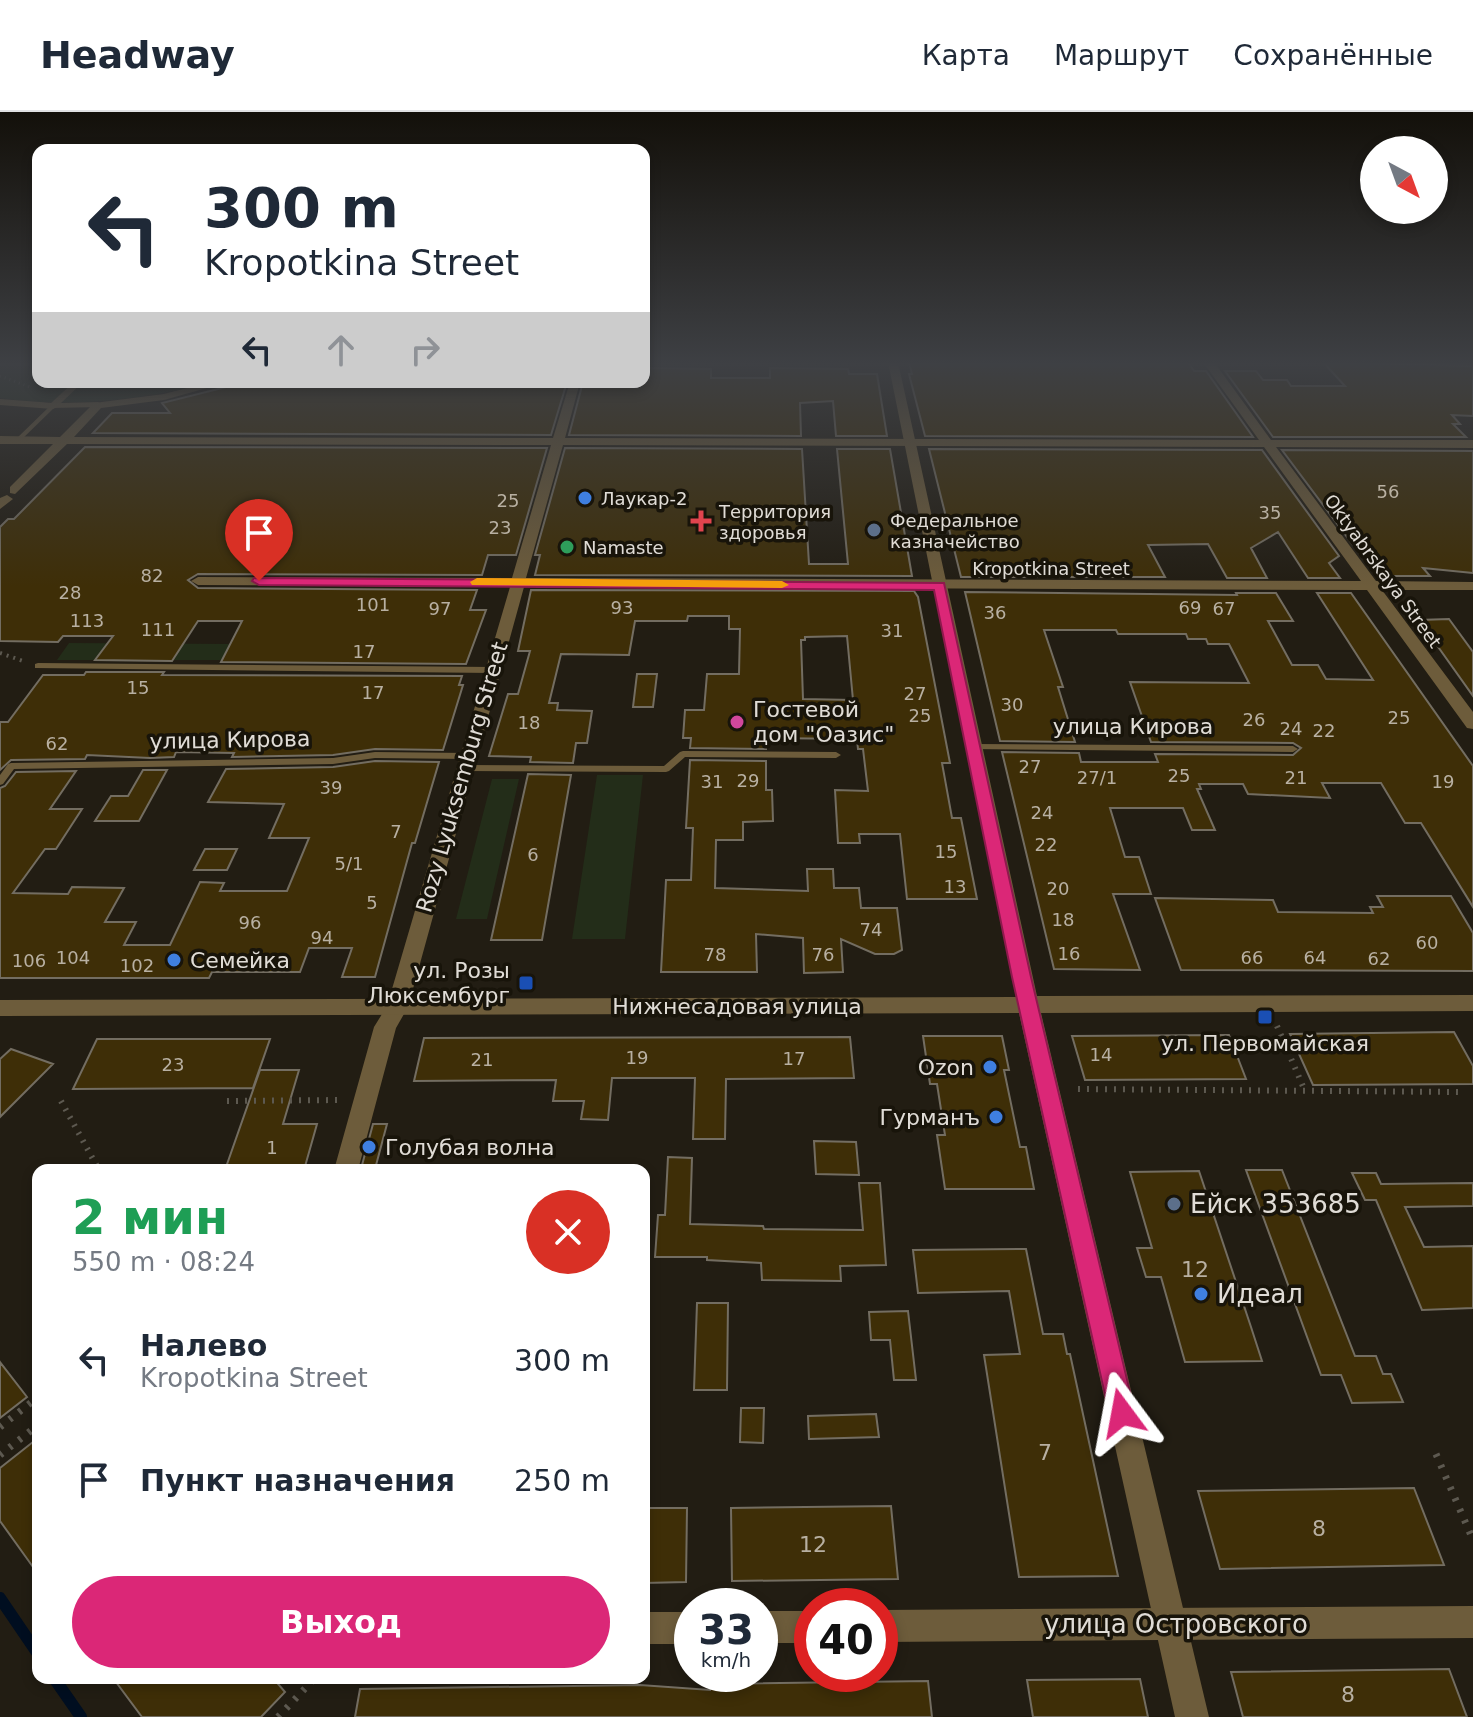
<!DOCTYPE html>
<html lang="ru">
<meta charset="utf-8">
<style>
:root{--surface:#fff;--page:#f2f2f3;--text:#1f2937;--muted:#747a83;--line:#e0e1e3;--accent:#db2777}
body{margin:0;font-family:"DejaVu Sans",sans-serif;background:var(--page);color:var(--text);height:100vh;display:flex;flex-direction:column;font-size:30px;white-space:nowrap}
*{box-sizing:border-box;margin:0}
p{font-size:26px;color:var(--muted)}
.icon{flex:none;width:44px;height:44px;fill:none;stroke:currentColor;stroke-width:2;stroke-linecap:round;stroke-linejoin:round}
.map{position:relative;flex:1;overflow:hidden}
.details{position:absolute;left:32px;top:1052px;width:618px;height:520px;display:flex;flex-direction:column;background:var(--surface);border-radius:16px;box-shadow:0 4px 12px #0003}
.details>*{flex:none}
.guide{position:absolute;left:32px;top:32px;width:618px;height:244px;border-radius:16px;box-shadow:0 4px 12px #0003;background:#fff;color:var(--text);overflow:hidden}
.needle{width:52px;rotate:139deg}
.fabs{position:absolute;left:1360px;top:24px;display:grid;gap:16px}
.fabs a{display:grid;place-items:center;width:88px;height:88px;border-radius:50%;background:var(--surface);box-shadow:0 4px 12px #0003;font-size:40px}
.speed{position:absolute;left:674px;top:1476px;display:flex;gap:16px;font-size:40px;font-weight:700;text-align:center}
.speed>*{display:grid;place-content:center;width:104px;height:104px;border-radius:50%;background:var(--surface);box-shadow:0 4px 12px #0003;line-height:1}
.speed small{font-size:20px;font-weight:400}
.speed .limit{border:12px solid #d22;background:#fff;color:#111}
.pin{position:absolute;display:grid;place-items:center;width:68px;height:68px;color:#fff;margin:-82px -34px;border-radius:50% 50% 50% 0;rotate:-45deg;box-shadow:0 0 8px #0007}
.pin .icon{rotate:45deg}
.me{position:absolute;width:88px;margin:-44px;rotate:347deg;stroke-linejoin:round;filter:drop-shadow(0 0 6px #0008)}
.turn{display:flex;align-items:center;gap:28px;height:168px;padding:0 40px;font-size:36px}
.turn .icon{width:104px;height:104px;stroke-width:2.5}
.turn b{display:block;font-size:56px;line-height:68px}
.lanes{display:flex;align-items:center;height:76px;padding:0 40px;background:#0003;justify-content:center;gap:40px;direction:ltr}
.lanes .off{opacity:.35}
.round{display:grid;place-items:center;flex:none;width:84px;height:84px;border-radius:42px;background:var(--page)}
.summary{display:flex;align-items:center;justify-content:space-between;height:136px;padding:0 40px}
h1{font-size:48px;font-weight:800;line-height:60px;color:#1e9e55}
.primary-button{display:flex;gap:16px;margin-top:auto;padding:16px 40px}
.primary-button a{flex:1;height:92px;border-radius:48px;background:var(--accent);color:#fff;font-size:32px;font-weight:800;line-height:92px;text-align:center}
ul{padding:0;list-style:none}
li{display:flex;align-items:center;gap:24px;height:120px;padding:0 40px}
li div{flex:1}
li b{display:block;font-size:30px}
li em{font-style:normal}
header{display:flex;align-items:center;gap:48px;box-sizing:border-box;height:112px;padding:0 40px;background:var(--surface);border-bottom:2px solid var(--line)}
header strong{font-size:38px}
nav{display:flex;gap:44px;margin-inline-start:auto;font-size:28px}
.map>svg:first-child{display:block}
.green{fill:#232d19}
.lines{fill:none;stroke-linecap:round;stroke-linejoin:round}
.stream{stroke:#000e20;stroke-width:12}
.building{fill:#3e2e07;stroke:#736d61;stroke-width:2;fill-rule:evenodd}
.path-far3{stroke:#5d5950;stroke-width:3;stroke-dasharray:1 4;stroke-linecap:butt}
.path-far2{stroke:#5d5950;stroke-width:4;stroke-dasharray:2 5;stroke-linecap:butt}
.path-far1{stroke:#5d5950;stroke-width:6;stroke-dasharray:2 7;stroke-linecap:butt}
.path{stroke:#5d5950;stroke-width:7;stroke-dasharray:3 9;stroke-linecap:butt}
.service{fill:#6d5c3b;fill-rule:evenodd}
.pedestrian{fill:#6d5c3b;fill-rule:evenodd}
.minor{fill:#6d5c3b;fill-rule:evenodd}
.tertiary{fill:#6d5c3b;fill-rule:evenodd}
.route{fill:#db2777;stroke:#8e194d;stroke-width:2}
.slow{fill:#f59e0b}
.shop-dot{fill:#3f7fe0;stroke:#18140a;stroke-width:3}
.health-dot{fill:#e0444e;stroke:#18140a;stroke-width:3}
.service-dot{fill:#5c6f8a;stroke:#18140a;stroke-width:3}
.leisure-dot{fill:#2e9e5b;stroke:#18140a;stroke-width:3}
.hotel-dot{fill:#d1479c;stroke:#18140a;stroke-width:3}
.transit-dot{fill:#1a4fb4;stroke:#18140a;stroke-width:3}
.labels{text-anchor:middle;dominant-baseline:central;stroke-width:7;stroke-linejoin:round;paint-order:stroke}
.number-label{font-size:18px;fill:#b8b0a2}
.far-poi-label{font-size:18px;fill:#e0dcd6;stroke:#18140a;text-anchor:start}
.far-street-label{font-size:18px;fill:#e0dcd6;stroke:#18140a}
.poi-label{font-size:22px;fill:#e0dcd6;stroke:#18140a;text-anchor:start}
.street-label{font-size:22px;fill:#e0dcd6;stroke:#18140a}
.near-number-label{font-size:22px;fill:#b8b0a2}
.near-poi-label{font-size:26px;fill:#e0dcd6;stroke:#18140a;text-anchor:start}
.near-street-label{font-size:26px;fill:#e0dcd6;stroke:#18140a}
</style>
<header>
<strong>Headway</strong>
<nav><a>Карта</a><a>Маршрут</a><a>Сохранённые</a></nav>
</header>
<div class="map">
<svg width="1473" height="1605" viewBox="0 0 1473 1605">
<rect width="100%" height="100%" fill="#221d13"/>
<!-- green -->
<path class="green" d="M0,250h38v20h177c-71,17 -142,27 -215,16z
M69,531l164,1 -9,16h-167z
M597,663h46l-18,164h-53z
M492,667h27l-32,140h-31z"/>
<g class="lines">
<!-- stream -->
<path class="stream" d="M0,1486l38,56
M54,1566l27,39"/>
</g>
<!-- building -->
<path class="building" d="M909,250h279l6,9h12l47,66 -328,-1 -16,-62h3z
M1323,250l150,4v50l-21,-1 8,9h-7l13,13h-193l-48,-66h31l7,9h24l4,6h54z
M644,256l67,1v9h59v-10l78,1 1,5h28l10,62h-51l-3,-35 -33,2 1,33 -232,-1 14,-53h61z
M246,270h321l-16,53 -458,-2 19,-20h58l-8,-10z
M85,335l462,1 -31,107h-28l-6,20 -284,-1 -10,6 10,8 279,2 -7,20h16l-20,54 -245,-2 21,-41h-44l-26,40 -77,-1 18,-24h-50l-5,6 -58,-1v-114l8,-8h6z
M565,336l237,1 7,115h39l-11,-115h53l22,127 -377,-1 5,-20h-5z
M929,337l333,1 77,106 -10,7 11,15h-32l-30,-46 -27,16 16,30h-40l-19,-34 -60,1 17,32h-204z
M1282,338l191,1v122l-50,-5 7,8h-47l-25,-34 -5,3z
M531,478l383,1 4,6 32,166h-8l10,55h9l16,81h-70l-7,-65h-41l1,9h-22l-3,-53 33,1 -5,-42h-5l-1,-10 -92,-1 1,11 -76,-1 1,-10h-8l2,-28h19l3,-36h32l1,-45h-11v-13h-41l-1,5h-52l-6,34 -68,-1 -12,49h9l-1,7 35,1 -5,32h-11l-3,20 -43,-1 1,-5 -42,-1 19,-62h10l12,-43h-12zM847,524l6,64 -50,-1 -2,-59h4v-3z
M965,480l272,3 -1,-2h40l17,28h-25l24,44h26l8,14 47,1 -56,-87h34l122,173v141l-52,-84h-16l-24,-40h-59l8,15 -82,-4 -5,-10h-44l2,5h-4l18,41h-23l-9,-22h-73l15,49h14l12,37h-38l27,76 -86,-1 -52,-217 77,1 2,9h77l-3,-8 138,1 8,-7 -8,-5 -142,-1 -21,-60 119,1 -20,-39h-21l-2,-5h-18l-2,-5h-68l-2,-4h-72l19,57h-5l17,55 -75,-1z
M1449,507l24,33v44l-54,-76z
M86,560h78l-2,3 300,1 -3,9h4l-20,65 -68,-1 -42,6 -101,2 2,-4 -58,-1 -2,5 -24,1 -63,-3 -2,4 -74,1 -11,10v-48h8l35,-47h41z
M637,562h20l-4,33h-20z
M690,648l76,1v29h6l1,31 -30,1v18h-27l-1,48 93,3 -1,-22h26l1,19h25l2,20h36l5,42 -8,4h-19l-34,-15 2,33 -39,1 -1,-35 -47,-4 1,38h-96l5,-92h25l2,-52h-7z
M375,649l64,1 -24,81h-3l-37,134h-33l10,-29h-43l-9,24h-88l-3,6h-209v-190l5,-2 11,-14 60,-1 -26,38h32l-26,40h-11l-32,44 55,1 4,-7 52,1 -19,34h31l-12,23h46l30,-63 24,1 -4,8h67l22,-53h-40l15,-34 -76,-2 18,-33 107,-2z
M143,658h24l-28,51h-44l16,-25h17z
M528,662l43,1 -29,165h-51z
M205,737h32l-10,21h-33z
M1377,784h74l22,37v38l-292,-1 -26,-72 118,2 5,12 95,1 -3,-6h13z
M1454,920l19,34v18l-160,1 -23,-51z
M1229,923l17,44 -161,1 -13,-44z
M923,924h79l7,34h-5l16,77h6l8,42h-89l-8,-54h8l-8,-51h-7z
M850,925l4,41 -128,1 -1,60h-32l2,-61h-83l-4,42 -27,-1 3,-18h-31l3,-21 -142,1 10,-43z
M97,927h173l-17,49 -180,1z
M11,937l42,15 -53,53v-58z
M260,958h39l-16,54h34l-13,46h-79z
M373,1012h14l-12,45h-14z
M814,1029l42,1 3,33 -43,-1z
M668,1045l24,1 -2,66 73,2 1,3 99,1 -4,-47h21l6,82 -46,1 1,15 -79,-1 -1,-17 -54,-3v-3h-52l3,-42h7z
M1246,1058h36l73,186h21l7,18h8l12,28 -51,1 -11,-28h-20z
M1199,1059l52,156 11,34 -77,1 -24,-85h-15l-9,-29h15l-22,-76z
M1352,1061h24l5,11 92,-1v23l-68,1 19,40 49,-1v62l-51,2 -46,-110h-11z
M1026,1137l17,85h20l4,20h3l48,222 -99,1 -35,-222 36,-1 -11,-63 -91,2 -5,-43z
M697,1191h31l-1,87h-33z
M908,1199l8,69h-22l-4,-40h-19l-2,-28z
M0,1250l27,35 -27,21z
M741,1296h23l-1,35 -23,-1z
M876,1302l3,23 -70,2 -1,-23z
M38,1326v136l-38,-53v-53z
M1414,1376l30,77 -224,4 -22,-78z
M891,1394l7,73 -166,2 -1,-73z
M644,1396h43l-1,74 -42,1z
M1449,1557l18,48h-224l-12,-45z
M113,1566h160l12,14 -24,25h-119z
M1140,1567l8,38h-115l-6,-37z
M928,1569l4,36h-577l5,-28 280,-4 70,5v-6z"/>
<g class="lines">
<!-- path-far3 -->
<path class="path-far3" d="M0,264l30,11
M94,272l11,-2"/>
<!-- path-far2 -->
<path class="path-far2" d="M0,541l26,9"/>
<!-- path-far1 -->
<path class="path-far1" d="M1277,914l28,65
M1078,977l382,3
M61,989l38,69
M227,989l115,-1"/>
<!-- path -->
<path class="path" d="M0,1315l38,-30
M1436,1342l37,86
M0,1343l38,-30
M278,1605l37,-39"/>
<!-- service -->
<path class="service" d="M51,293l5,1 -36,35h-4v-2z
M38,551l455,4 4,3 -4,3 -458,-5v-4z
M973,632l320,2 5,3 -5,3 -323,-3 -2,-2 2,-2z
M683,639l153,1 5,3 -5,3 -151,-1 -16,14 -3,1 -201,-1 -5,-3 5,-3 199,1 16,-14z
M375,640l93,1 5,3 -5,3 -93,-1 -42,6 -319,5 -11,15 -3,1v-10l8,-11 3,-1 322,-5z"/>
<!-- pedestrian -->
<path class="pedestrian" d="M74,270h9l-22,21 37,-1 5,3 -2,2 -51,1v-4z"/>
<!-- minor -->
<path class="minor" d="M1203,250h11l57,78h202v8l-197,-1 100,134 97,1v8h-91l91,122v17l-6,-1 -100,-138 -843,-3 -116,420 -12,21 -38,142h-24l40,-143 13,-21 123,-419 -312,-2 -7,-4 7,-4 314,1 39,-133 -484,-1 -52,50 -5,-1v-6l43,-43h-53v-8l60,1 34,-34 70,-9 46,-12h18l-64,18 -63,8 -27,29 479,1 17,-56h10l-15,56 694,2zM563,333l701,2 97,134 -835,-3z
M0,287l53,4 6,3 -6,3 -53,-4z
M7,383l6,4 -13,10v-11z
M1473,1494v32l-593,4v-32z
M760,1499h52v32h-52z
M644,1500h48v32h-48z"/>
<!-- tertiary -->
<path class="tertiary" d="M888,250h10l139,634 436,-1v16l-432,2 168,704h-34l-156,-704 -1019,3v-16l1016,-3z"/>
</g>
<!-- sky -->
<linearGradient id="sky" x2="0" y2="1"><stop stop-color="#13100a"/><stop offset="0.53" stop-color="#3e4044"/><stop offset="1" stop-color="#3e4044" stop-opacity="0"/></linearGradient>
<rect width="1473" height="475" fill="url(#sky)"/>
<!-- route -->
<path class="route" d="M254,466l690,5 87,394 104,436 -4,9 -9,4 -9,-4 -4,-9 -97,-436 -78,-387 -675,-5 -7,-4z"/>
<!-- slow -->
<path class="slow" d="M477,466l305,3 7,4 -7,3 -310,-3 -2,-3z"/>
<!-- markers -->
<g class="shop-dot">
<circle cx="585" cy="386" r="8"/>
<circle cx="174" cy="848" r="8"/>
<circle cx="990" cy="955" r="8"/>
<circle cx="996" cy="1005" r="8"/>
<circle cx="369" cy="1035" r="8"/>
<circle cx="1201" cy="1182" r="8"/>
</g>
<path class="health-dot" d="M697 397h8v8h8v8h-8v8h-8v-8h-8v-8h8z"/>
<g class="service-dot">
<circle cx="874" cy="418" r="8"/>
<circle cx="1174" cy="1092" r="8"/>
</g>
<circle class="leisure-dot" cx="567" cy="435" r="8"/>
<circle class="hotel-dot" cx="737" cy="610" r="8"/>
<g class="transit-dot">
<rect x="518" y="863" width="16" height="16" rx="4"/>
<rect x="1257" y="897" width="16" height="16" rx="4"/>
</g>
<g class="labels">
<!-- number labels -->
<g class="number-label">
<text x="1388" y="379">56</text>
<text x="508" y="388">25</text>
<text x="1270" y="400">35</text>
<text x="500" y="415">23</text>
<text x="152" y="463">82</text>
<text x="70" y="480">28</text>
<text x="373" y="492">101</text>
<text x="622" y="495">93</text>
<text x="1190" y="495">69</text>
<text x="440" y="496">97</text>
<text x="1224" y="496">67</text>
<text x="995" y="500">36</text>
<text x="87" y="508">113</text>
<text x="158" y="517">111</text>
<text x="892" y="518">31</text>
<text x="364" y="539">17</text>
<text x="138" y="575">15</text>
<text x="373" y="580">17</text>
<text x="915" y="581">27</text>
<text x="1012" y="592">30</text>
<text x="920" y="603">25</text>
<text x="1399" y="605">25</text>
<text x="1254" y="607">26</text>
<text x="529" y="610">18</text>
<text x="1291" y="616">24</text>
<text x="1324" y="618">22</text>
<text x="57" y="631">62</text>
<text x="1030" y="654">27</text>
<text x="1179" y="663">25</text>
<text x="1097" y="665">27/1</text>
<text x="1296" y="665">21</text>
<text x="748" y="668">29</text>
<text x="712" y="669">31</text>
<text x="1443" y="669">19</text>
<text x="331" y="675">39</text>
<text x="1042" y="700">24</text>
<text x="396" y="719">7</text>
<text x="1046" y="732">22</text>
<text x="946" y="739">15</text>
<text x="533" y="742">6</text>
<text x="349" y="751">5/1</text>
<text x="955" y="774">13</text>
<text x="1058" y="776">20</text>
<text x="372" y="790">5</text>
<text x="1063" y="807">18</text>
<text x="250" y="810">96</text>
<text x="871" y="817">74</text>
<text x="322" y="825">94</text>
<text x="1427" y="830">60</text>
<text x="1069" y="841">16</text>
<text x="715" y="842">78</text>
<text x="823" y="842">76</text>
<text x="73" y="845">104</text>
<text x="1252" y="845">66</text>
<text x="1315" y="845">64</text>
<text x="1379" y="846">62</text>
<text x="29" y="848">106</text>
<text x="137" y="853">102</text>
<text x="1101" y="942">14</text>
<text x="637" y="945">19</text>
<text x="794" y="946">17</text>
<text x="482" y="947">21</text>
<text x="173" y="952">23</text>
<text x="272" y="1035">1</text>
</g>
<!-- far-poi labels -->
<g class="far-poi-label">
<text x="601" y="386">Лаукар-2</text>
<text x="719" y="399">Территория<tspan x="719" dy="21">здоровья</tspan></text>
<text x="890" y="408">Федеральное<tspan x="890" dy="21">казначейство</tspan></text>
<text x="583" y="435">Namaste</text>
</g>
<!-- far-street labels -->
<g class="far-street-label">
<text x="1051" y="456">Kropotkina Street</text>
<text transform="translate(1383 459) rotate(54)">Oktyabrskaya Street</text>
</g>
<!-- poi labels -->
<g class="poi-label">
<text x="753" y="597">Гостевой<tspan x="753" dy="25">дом "Оазис"</tspan></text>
<text x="190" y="848">Семейка</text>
<text x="510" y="858" text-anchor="end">ул. Розы<tspan x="510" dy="25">Люксембург</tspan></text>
<text x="1265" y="931" text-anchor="middle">ул. Первомайская</text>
<text x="974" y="955" text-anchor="end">Ozon</text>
<text x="980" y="1005" text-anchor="end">Гурманъ</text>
<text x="385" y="1035">Голубая волна</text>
</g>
<!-- street labels -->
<g class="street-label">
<text x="1133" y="614">улица Кирова</text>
<text transform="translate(230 628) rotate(-1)">улица Кирова</text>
<text transform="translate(462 665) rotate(-74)">Rozy Lyuksemburg Street</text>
<text x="737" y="894">Нижнесадовая улица</text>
</g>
<!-- near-number labels -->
<g class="near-number-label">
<text x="1195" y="1157">12</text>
<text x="1045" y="1340">7</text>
<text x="1319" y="1416">8</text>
<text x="813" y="1432">12</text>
<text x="1348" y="1582">8</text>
</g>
<!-- near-poi labels -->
<g class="near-poi-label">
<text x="1190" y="1092">Ейск 353685</text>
<text x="1217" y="1182">Идеал</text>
</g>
<!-- near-street labels -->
<g class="near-street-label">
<text x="1176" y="1512">улица Островского</text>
</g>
</g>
</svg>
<div class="fabs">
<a><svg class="needle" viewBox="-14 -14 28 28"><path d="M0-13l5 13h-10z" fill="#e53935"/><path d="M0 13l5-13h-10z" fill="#747a83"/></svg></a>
</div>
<div class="speed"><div>33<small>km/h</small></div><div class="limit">40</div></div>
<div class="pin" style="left:259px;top:469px;background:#d93025"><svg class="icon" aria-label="arrive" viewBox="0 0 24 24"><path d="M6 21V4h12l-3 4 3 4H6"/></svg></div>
<svg class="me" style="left:1122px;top:1301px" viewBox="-20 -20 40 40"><path d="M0-17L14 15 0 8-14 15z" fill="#db2777" stroke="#fff" stroke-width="4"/></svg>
<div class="guide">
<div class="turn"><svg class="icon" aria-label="left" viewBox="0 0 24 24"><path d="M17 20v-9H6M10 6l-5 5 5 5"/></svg><div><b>300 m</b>Kropotkina Street</div></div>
<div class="lanes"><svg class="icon" aria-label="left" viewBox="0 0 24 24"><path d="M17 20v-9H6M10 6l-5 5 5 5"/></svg><svg class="icon off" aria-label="ahead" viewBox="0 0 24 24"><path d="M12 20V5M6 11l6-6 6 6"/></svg><svg class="icon off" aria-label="right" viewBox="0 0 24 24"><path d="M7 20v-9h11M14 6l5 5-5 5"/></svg></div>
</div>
<section class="details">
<div class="summary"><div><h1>2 мин</h1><p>550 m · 08:24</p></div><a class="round" style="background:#d93025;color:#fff"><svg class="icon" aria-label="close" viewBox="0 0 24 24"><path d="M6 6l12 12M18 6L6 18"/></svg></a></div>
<ul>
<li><svg class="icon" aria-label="left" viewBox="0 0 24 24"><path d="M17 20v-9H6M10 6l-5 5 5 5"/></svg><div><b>Налево</b><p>Kropotkina Street</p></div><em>300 m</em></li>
<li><svg class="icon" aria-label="arrive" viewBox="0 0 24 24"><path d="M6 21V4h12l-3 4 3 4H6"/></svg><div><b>Пункт назначения</b></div><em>250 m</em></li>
</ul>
<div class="primary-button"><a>Выход</a></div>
</section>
</div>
